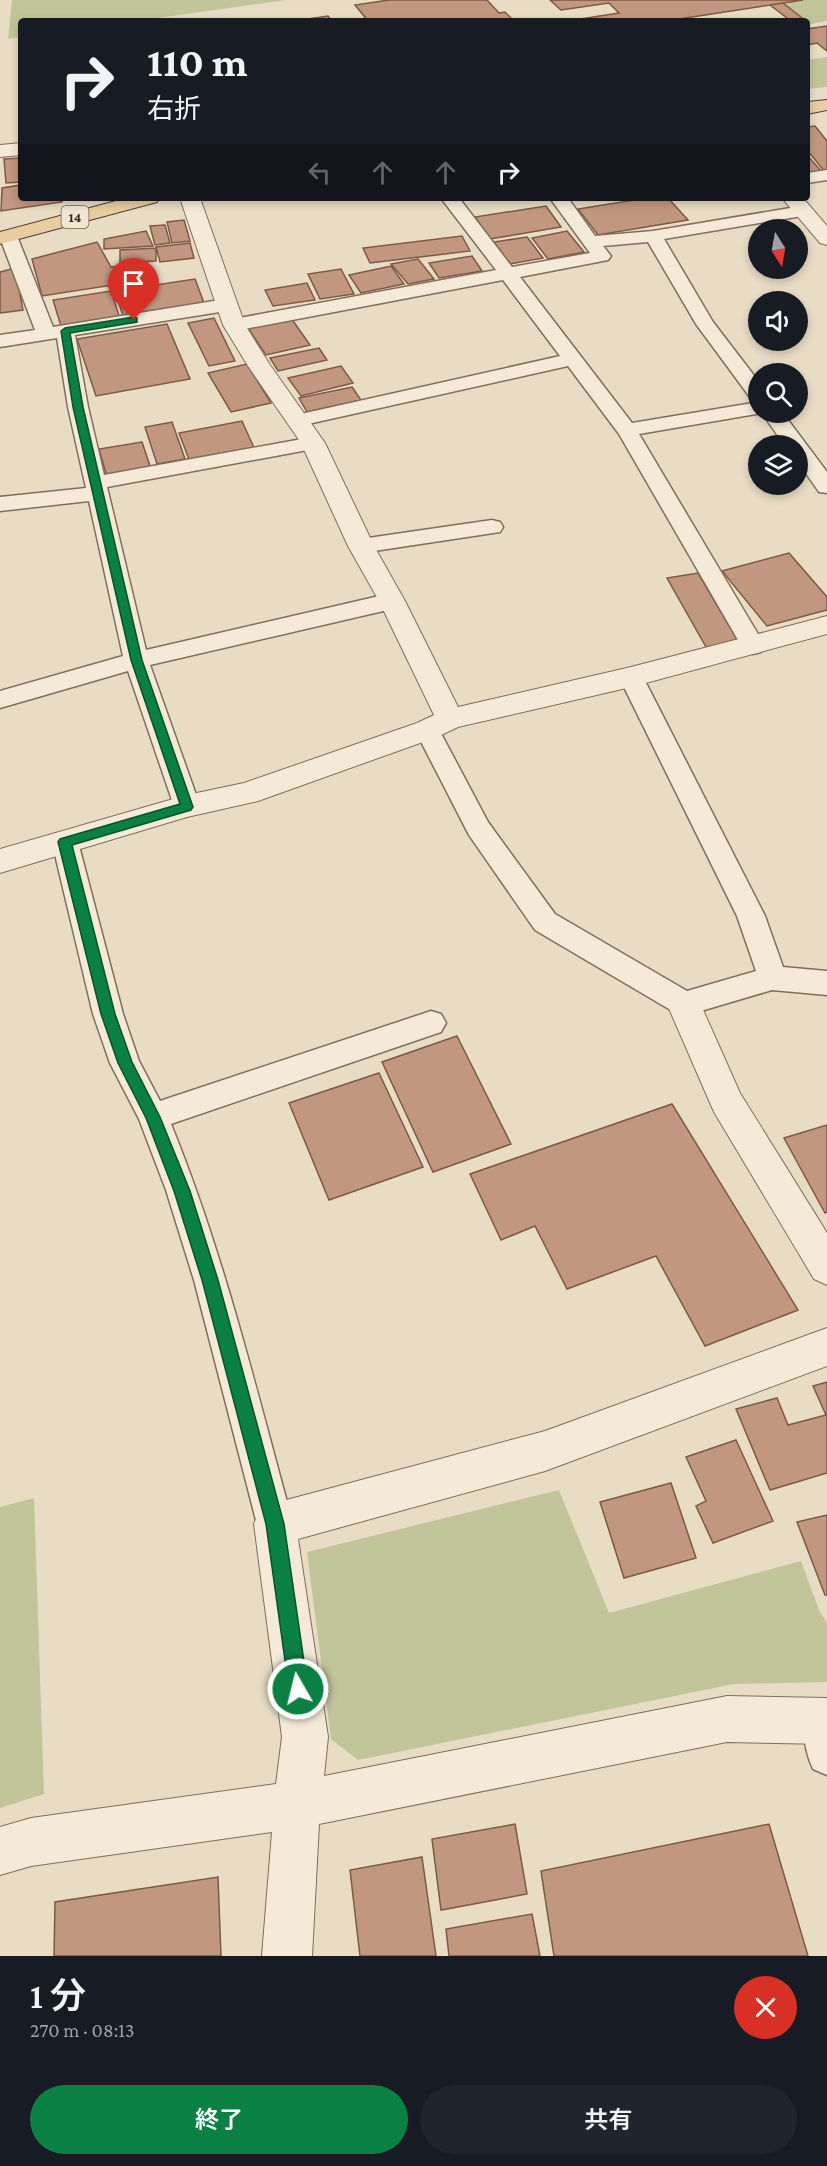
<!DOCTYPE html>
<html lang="ja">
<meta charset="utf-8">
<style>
:root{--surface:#171b24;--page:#20242c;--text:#f1f3f6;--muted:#9ea1a6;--accent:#0b8043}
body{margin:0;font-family:"Crimson Pro","Noto Sans JP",serif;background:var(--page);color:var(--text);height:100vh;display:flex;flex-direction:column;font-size:22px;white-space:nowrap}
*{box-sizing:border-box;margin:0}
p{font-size:20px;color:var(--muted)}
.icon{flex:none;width:33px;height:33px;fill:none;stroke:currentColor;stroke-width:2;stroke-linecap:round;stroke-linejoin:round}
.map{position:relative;height:1956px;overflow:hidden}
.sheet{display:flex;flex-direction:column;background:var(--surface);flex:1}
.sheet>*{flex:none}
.guide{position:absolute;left:18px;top:18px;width:792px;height:183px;border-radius:6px;box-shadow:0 3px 9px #0003;background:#171b24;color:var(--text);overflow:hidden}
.needle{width:39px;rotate:169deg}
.tools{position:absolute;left:748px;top:219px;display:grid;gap:12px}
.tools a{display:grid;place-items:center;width:60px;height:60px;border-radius:50%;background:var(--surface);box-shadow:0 3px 9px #0003;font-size:30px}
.pin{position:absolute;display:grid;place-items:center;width:51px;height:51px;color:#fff;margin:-62px -26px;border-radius:50% 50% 50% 0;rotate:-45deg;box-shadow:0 0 6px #0007}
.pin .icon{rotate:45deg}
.me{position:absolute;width:66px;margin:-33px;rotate:352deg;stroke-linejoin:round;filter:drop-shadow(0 0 4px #0008)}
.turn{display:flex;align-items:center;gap:21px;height:126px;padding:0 30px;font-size:27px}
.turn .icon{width:78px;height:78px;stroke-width:2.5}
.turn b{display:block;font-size:42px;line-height:51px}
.lanes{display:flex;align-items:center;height:57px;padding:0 30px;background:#0003;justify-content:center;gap:30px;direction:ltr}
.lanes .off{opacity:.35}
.round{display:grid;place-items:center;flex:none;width:63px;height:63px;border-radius:32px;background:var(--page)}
.headline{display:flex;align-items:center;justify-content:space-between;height:102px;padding:0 30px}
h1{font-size:36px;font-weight:600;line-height:45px}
.button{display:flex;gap:12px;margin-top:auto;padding:12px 30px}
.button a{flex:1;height:69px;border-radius:36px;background:var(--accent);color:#fff;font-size:24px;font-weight:600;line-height:69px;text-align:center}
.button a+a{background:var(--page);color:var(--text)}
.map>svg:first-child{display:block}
.green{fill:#c2c59a}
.building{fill:#c2977f;stroke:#7d5946;stroke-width:1.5}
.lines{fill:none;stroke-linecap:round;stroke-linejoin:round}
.service-casing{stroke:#816e5d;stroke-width:3}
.minor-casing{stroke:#816e5d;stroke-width:2}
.primary-casing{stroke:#4f3d31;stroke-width:2}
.service{fill:#f4ead7;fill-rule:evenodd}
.minor{fill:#f4ead7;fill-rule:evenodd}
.primary{fill:#e7cda1;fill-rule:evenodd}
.route{fill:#0b8043;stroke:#07532c;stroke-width:1.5}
.labels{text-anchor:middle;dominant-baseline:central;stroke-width:6;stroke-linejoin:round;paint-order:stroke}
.shield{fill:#f1e6d3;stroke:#6c6155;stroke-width:1.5}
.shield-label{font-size:14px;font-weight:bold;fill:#33281f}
</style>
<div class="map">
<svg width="827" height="1956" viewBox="0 0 827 1956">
<rect width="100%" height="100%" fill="#e8dcc5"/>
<!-- green -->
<path class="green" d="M12,0h274l-150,21h-115v16l-13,2z
M801,0h26v21l-16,3 -27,-21z
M827,57v30l-20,2v-29z
M559,1490l50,123 192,-52 18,49 8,13v59l-93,2 -376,76 -27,-21 -24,-187z
M34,1498l10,296 -44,14v-301z"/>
<!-- building -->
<path class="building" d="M389,0h98l12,13 6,-1 9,9h-146l-13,-16z
M550,0h253l-137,21h-91l-1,-1 45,-7 -10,-10 -48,7z
M783,3l23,18h-15l-21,-16z
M328,16l4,5h-38z
M827,26v25l-10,-8 -10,2v-16z
M815,126l12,15v30l-2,1 -18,-22v-23z
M807,155l15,17 -15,2z
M21,158v24l-15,1 -2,-24z
M21,185v13h40l1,4 -61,9 1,-23z
M647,198h21l20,22 -90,15 -20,-26z
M546,206l15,21 -71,12 -15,-22z
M184,220l6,21 -18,2 -5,-21z
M165,225l5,18 -15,2 -5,-19z
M146,231l7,15 -49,3v-10z
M567,231l17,21 -36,7 -16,-21z
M462,236l8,15 -100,12 -7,-15z
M527,237l16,21 -33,6 -16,-22z
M97,242l14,25 35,-4 6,16 -110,17 -10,-37z
M190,243l4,15 -34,4 -4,-15z
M156,248v13l-36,2v-13z
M472,256l10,15 -43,7 -10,-15z
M418,259l16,20 -26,5 -17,-20z
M391,266l13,18 -43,9 -12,-18z
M15,268l8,42 -23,3v-41z
M341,269l13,25 -34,5 -12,-25z
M195,279l9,24 -81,13 -8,-25z
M307,283l8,17 -42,6 -8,-16z
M111,291l8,25 -58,10 -8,-26z
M214,318l21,43 -26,5 -21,-43z
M291,318l19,27 -44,10 -18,-27z
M167,324l23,55 -94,17 -19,-57z
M319,348l8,12 -49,11 -8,-13z
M247,364l24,39 -40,9 -23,-39z
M341,366l12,17 -52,13 -13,-18z
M352,387l9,13 -54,12 -8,-14z
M242,421l13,29 -65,12 -11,-29z
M172,422l13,37 -28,5 -12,-37z
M142,442l9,27 -44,8 -8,-28z
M789,553l38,44v13l-60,16 -45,-55z
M698,573l40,68 -32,6 -39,-69z
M457,1036l54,108 -78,28 -51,-110z
M379,1073l44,94 -94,33 -40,-97z
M672,1104l126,206 -93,36 -49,-90 -89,33 -32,-63 -34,14 -31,-66z
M827,1125v87l-2,1 -41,-75z
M827,1382v91l-57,17 -34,-81 41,-11 11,27 38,-10 -13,-29z
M736,1440l37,81 -60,22 -17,-37 10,-5 -20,-44z
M671,1483l25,75 -72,20 -24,-76z
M827,1515v80h-2l-28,-73z
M515,1824l12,70 -86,16 -9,-71z
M769,1824l39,132h-254l-13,-85z
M422,1857l14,99h-76l-10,-86z
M218,1877l3,79h-167l1,-54z
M532,1914l8,42h-91l-3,-27z"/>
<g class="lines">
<defs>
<path id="service" d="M827,170v10l-20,3v-10z
M441,198h18l53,69 78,-14 -40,-55h18l27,38 58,-5 149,-25 6,1 3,4 -3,4 -144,24 49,83 46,60v30h23l45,60v21l-8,-1 -21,-30v-16h-13l-23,-33 -123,21 126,212 -4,6 -8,2 -8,-2 -126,-218 -51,-68 -269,60 -7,-2 -3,-4 3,-4 268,-60 -57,-76 -269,51 -7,-2 -3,-4 3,-4 7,-2 262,-49zM648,242l48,82 56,76 7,2 -127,21 -112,-146 88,-17 3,-4 -8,-10z
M8,231l6,1 3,4 36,91 173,-28 7,2 2,4 -2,4 -7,2 -151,24 13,72 16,68 209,-38 7,2 3,4 -3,4 -7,2 -206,38 39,163 246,-57 8,3 4,5 -4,5 -8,3 -242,56 50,141 -4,7 -9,3 -9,-3 -4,-7 -46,-135 -128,37v-17l123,-35 -34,-155 -89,10v-14l86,-9 -18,-81 -11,-69 -57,9v-12l35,-5 -35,-92 2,-6z
M492,520l8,2 3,5 -3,5 -139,21 -8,-2 -3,-5 3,-5 8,-2z
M631,669l9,2 3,6 122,239 18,51 44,4v24l-55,-5 -88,26 -10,-4 -139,-82 -66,-95 -54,-105 3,-6 9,-3 9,3 52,98 67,92 132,77 69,-20 -19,-55 -118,-239 3,-6z
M65,832l9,3 4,7 45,172 16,47 21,40 271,-90 10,3 5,9 -5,9 -270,92c53,130 85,265 122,400l-5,13 -13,5 -13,-5 -5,-13 -63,-244 -28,-90 -27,-71 -29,-56 -17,-49 -41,-172 4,-7z
M823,1701l4,2v72l-14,-6c-9,-20 -12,-41 -4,-62z"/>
<path id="minor" d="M21,143v12l-21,2v-12z
M180,198h20l45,127 25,40 55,78 49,103 31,55 53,106 173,-40 196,-51v18l-196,53 -173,40 -21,10 -179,64 -71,16 -187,56v-24l187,-54 57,-12 173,-60 17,-8 -55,-114 -31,-55 -47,-103 -53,-77 -25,-41z
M782,198h21l24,28v19l-7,-2z
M684,990l12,4 44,99 87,140v52l-13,-6 -100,-167 -47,-108 5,-10z
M827,1328v38l-282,105 -247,68 30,198 -4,39 403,-80 100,2v46l-100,-2 -408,82 -7,132h-50l10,-124 -241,34 -31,9v-48l31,-9 245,-34 6,-47 -28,-213 6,-15 15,-6 270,-72z"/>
<path id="primary" d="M827,100v10l-20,4v-12z
M127,198h33l-3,4 -157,42v-12z"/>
</defs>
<!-- service casing -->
<use href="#service" class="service-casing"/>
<!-- minor casing -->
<use href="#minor" class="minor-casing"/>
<!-- primary casing -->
<use href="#primary" class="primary-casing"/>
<!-- service -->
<use href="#service" class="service"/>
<!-- minor -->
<use href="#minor" class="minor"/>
<!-- primary -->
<use href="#primary" class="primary"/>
</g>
<!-- route -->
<path class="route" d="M134,317l3,1v4l-67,11 13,74 59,253 51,147 -2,3 -119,35 43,169 17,48 28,55 30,74 28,89 66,244 24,165 -3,7 -7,3 -6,-3 -3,-7 -23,-165 -64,-244 -28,-89 -28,-73 -28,-55 -17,-49 -43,-172 2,-3 120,-35 -49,-144 -58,-253 -12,-76 4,-3z"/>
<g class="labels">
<!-- shield labels -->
<rect class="shield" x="61.5" y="206" width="27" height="22" rx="4.5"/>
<g class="shield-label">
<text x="75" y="217">14</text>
</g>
</g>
</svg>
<div class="tools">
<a><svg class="needle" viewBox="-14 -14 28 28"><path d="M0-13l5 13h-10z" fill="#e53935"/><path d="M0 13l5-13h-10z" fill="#9ea1a6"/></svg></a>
<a><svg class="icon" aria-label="sound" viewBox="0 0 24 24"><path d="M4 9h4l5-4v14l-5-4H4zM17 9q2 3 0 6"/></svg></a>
<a><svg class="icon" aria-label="search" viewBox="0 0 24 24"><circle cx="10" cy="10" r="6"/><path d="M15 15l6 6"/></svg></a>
<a><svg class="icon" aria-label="layers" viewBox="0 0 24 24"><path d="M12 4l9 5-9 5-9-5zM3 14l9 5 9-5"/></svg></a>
</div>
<div class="pin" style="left:134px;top:320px;background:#d93025"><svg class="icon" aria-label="arrive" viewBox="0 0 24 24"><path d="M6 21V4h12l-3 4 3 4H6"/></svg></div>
<svg class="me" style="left:298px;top:1689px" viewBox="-20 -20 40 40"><circle r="17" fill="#0b8043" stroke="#fff" stroke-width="3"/><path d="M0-11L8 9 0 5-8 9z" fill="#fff"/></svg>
<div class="guide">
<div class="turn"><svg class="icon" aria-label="right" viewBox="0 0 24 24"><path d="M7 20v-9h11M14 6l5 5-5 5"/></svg><div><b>110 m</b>右折</div></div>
<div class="lanes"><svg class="icon off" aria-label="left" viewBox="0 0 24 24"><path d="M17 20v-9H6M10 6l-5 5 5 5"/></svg><svg class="icon off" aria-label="ahead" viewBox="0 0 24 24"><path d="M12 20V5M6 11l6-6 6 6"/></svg><svg class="icon off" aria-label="ahead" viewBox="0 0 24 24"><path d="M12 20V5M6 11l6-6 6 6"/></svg><svg class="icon" aria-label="right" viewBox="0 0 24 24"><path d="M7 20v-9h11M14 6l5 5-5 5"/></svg></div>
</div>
</div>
<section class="sheet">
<div class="headline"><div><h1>1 分</h1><p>270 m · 08:13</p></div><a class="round" style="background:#d93025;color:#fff"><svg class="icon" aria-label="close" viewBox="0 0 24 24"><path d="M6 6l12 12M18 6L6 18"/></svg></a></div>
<div class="button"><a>終了</a><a>共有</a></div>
</section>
